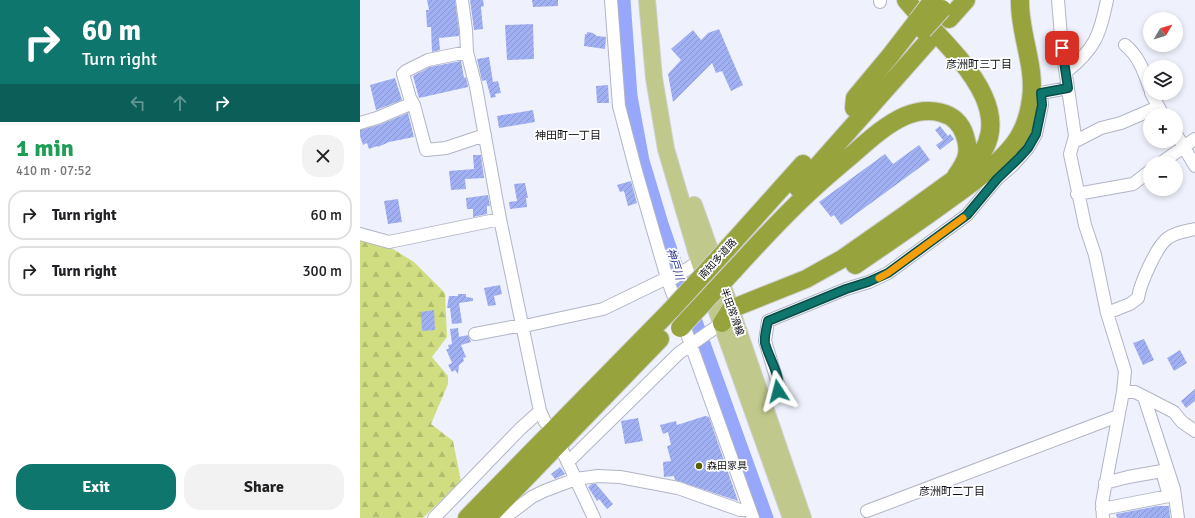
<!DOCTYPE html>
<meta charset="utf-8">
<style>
:root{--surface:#fff;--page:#f2f2f2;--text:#202124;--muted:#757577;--line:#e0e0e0;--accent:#0f766e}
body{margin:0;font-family:Signika,"Noto Sans JP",sans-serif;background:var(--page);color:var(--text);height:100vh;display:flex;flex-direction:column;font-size:15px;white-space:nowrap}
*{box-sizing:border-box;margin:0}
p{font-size:13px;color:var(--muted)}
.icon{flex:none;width:22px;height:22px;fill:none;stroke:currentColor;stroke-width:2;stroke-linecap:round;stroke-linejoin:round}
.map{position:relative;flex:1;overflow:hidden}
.sheet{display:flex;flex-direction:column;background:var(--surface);width:360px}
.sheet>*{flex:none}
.banner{background:#0f766e;color:#fff;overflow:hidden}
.needle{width:26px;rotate:52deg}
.buttons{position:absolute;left:783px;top:12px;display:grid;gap:8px}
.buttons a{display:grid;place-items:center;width:40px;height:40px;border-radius:50%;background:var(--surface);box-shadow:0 2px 6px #0003;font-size:20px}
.pin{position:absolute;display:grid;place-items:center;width:34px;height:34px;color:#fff;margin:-17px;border-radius:8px;box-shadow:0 2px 6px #0006}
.me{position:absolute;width:44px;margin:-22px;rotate:351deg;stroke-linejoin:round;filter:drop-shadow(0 0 3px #0008)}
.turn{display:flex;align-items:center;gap:14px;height:84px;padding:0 16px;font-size:18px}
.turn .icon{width:52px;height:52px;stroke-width:2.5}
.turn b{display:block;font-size:28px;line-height:34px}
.lanes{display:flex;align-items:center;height:38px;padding:0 16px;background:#0003;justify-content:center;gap:20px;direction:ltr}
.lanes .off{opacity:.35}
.round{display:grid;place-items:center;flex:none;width:42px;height:42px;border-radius:16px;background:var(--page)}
.summary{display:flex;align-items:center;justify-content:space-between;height:68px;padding:0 16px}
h1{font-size:24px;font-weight:800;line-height:30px;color:#1e9e55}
.action{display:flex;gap:8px;margin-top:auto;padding:8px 16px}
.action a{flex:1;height:46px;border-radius:16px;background:var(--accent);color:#fff;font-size:16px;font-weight:800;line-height:46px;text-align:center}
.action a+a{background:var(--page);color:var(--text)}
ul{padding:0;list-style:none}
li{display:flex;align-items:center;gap:12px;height:50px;margin:0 8px 6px;padding:0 8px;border:2px solid var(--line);border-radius:16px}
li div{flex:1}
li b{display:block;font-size:15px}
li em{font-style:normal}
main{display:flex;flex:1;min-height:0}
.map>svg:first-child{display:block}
.forest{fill:url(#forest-firs)}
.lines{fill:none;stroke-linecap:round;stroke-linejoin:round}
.river{stroke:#97a7fb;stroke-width:15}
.building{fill:url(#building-hatch)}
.minor-casing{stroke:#b1b5c5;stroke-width:14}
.major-casing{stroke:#cfcfd1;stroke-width:18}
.highway-casing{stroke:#cfcfd1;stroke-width:20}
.minor{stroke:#fff;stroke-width:12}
.major{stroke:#c1c88b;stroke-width:16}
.highway{stroke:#97a43e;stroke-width:18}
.highway-bridge-casing{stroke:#cfcfd1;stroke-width:20;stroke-linecap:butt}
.highway-bridge{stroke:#97a43e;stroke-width:18}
.route-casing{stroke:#0a4d48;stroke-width:10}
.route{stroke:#0f766e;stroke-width:7}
.slow{stroke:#f59e0b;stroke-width:7}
.poi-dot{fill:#586100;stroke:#fff;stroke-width:1.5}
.labels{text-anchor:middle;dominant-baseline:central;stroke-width:3.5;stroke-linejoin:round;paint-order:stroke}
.street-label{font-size:10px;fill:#101117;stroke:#fff}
.poi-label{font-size:10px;fill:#101117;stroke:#fff;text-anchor:start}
.neighbourhood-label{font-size:11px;fill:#101117;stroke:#fff}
.water-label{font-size:11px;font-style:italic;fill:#303492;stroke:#fff}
</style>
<main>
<section class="sheet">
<div class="banner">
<div class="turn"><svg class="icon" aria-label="right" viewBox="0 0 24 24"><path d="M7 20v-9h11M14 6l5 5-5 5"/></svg><div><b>60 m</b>Turn right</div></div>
<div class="lanes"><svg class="icon off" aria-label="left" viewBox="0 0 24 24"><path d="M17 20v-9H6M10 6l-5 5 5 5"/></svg><svg class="icon off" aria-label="ahead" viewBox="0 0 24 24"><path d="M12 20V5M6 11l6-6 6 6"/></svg><svg class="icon" aria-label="right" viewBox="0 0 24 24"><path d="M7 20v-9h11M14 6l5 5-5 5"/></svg></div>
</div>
<div class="summary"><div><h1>1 min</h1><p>410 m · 07:52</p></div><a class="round"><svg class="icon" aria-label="close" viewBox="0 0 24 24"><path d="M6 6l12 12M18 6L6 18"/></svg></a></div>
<ul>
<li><svg class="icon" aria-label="right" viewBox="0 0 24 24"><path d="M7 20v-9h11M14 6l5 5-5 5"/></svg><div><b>Turn right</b></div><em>60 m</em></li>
<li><svg class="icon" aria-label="right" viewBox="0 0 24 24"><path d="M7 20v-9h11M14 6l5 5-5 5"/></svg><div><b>Turn right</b></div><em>300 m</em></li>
</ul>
<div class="action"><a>Exit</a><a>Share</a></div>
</section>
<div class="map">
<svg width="835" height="518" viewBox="0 0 835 518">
<defs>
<pattern id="forest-firs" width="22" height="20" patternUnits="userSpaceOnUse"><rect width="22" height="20" fill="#d0de81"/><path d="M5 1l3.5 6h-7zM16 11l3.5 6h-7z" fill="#b2bd6f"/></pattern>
<pattern id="building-hatch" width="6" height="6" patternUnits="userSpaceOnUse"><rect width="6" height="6" fill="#a1b0f3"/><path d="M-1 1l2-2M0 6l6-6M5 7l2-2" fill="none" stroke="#8a96d0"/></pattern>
</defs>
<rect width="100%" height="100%" fill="#eff2fc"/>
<!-- forest -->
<path class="forest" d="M0,239l25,5 29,18 31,31 2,44 -15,20 16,19v8l-17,40 22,17 8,40 -38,37h-63z"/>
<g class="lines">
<!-- river -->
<path class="river" d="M263,0l7,96 12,65 19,63 23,67 82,227"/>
</g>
<!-- building -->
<path class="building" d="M67,0h28l4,31v5l-20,2 1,12 -8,2 -1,-25h-4l-1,-17h3z
M110,0h13l1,6 -3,1 2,22 -9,1z
M172,0h26v6l-25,1z
M173,24l1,35 -27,1 -2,-35z
M359,29l24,56 -12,6 -9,-20 -6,2 -4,-10 -39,39 -5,-28 13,-14 -10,-11 22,-19 8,10 7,-7z
M227,32l6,1 4,3 9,1 -1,12 -21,-3 1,-12h2z
M129,57l4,25 5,-1 3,12 -6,1 1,3 -5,1 -5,-18 -4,1 -5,-22z
M101,61l3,17 2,-1 2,10 -49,11 -6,-22 17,-9z
M35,78l7,22 -26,10 -6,-25z
M248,85l1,18h-12l-1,-17z
M173,110l2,12 -36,6 -2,-12z
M48,113l6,24 -25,5 -11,5 -1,-1 -8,3 -2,-6 -4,2 -3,-9v-6l19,-5z
M580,126l8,10 2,-2 4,5 -14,11 -4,-5 7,-5 -8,-10z
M559,145l11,15 -89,65 -7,-10 -3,2 -12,-15 66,-48 8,10z
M113,155h8l3,23 -19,1 1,10 -15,1 -2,-19 25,-2z
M271,181l6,22 -9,3 -4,-15 -4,1 -3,-7z
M165,183l3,15h-2l1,9 -17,2 -1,-7 8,-1 -3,-17z
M128,195l2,11h-3v8l-14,3v-8h-6l-1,-11z
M38,199l4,23 -14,2 -4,-23z
M140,285l2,9 -8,2 2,9 -8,1 -4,-18z
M98,294h8v3l7,1v3l-14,2 3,20 -10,1 -2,-16h-3l2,-12h9z
M74,310l1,20 -13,1 -1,-19z
M98,328l1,9 9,-2 3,7 -10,3 5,12 -3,1 1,3 -5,4 -1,9 -3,-4 -3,2 -4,-7 4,-2 -6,-14h3l-1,-4 4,-1 -2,-15z
M784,339l10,21 -11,5 -10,-22z
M820,350l7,13 -13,8 -7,-13z
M835,389v12l-9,7 -5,-7z
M345,416l4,1 29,84 -63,-21 -1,-4 -10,1 -1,-15 8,-1 -4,-15 4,-1 -3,-13 -5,2 -3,-9 16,-4 1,4z
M278,418l5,23 -18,3 -4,-23z
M200,467l5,7 -10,5 -4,-5z
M232,484h4l17,20 -6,5 -8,-10 -2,2 -9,-14z
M798,506h11l1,12h-53l-1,-4z"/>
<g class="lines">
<defs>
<path id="minor" d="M102,0l4,30 1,22 9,35 24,132 40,192 5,11
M251,0l8,106 17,65 31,107 86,240
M520,0v2
M698,0l4,48 13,88 -5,18 15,71 10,30 12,58 18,58 -2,21 -21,111 1,15
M765,45c14,11 19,27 25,44
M107,52l-39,8 -22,11 -3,3 7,24 4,7 12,45 20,-2 39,-13
M706,72c29,-23 34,-37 41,-72
M791,93l12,22
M0,123l17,-5 36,-15
M816,134l19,32
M714,142l27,-14 20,-5 37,-16
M801,163l34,-24
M717,194l56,-10 17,-13
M0,234l29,8 111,-23
M308,282l31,-21
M747,313l23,-9 8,-6c2,-14 19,-53 30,-60 8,-6 18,-7 27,-9
M115,334l37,-7 17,-2 74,-16 64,-31
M763,392h12l39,20 8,10 13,9
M784,397l30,92 4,29
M403,401l15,-10 1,-4 -14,-46 3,-20 78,-32 23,-7 19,-9 79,-58 30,-36 16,-14 15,-17 8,-14 6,-29 -1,-12 27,-5
M202,450l32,68
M208,462l111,-109 43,-30
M742,509l67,-13 -7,-25 -34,6 -23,6
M507,511l251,-95
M74,518l86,-89 20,-18
M144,518l28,-21 12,-6 32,-12 22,-3 22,1 58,11 62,22h9"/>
<path id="major" d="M287,0l7,78 12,71 33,112 92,257
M334,205l37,104 72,209"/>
<path id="highway" d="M589,19l17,-19
M494,108l1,-10 35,-42 27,-35
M438,188l132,-149
M366,250l77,-86
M495,265c31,-21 62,-42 92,-64 22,-16 51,-36 67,-57 10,-13 15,-29 17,-45 5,-33 -12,-66 -11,-99
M374,270c21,-23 42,-46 65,-68 17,-17 36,-33 54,-48 16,-14 32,-29 52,-38 22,-9 52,-7 60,20 2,6 3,13 2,18 -1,8 -6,15 -11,22
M362,323l9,-14 75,-30 36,-20 60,-42 65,-47c66,-58 -25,-126 -61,-170
M107,518l204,-208
M127,518l173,-179"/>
</defs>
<!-- minor casing -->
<use href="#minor" class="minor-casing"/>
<!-- major casing -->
<use href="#major" class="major-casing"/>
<!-- highway casing -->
<use href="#highway" class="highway-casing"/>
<!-- minor -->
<use href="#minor" class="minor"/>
<!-- major -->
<use href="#major" class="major"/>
<!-- highway -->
<use href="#highway" class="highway"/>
<defs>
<path id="highway-bridge" d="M557,21l16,-21
M563,30l19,-21
M311,310l55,-60
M320,328l54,-58"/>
</defs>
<!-- highway-bridge casing -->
<use href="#highway-bridge" class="highway-bridge-casing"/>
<!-- highway-bridge -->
<use href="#highway-bridge" class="highway-bridge"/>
</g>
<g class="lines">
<defs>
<path id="route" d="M418,391c4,-13 -10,-35 -13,-48 -1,-7 2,-16 3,-22l78,-32 22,-7 20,-9 79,-58 30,-36 22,-21 9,-10 8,-14 6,-29 -1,-12 27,-5 -6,-40"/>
</defs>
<!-- route casing -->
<use href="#route" class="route-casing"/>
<!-- route -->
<use href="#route" class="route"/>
<!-- slow -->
<path class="slow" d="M519,278l9,-5 75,-55"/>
</g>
<!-- markers -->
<circle class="poi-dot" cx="339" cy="466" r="4"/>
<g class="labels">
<!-- street labels -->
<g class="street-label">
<text transform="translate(358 259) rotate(-48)">南知多道路</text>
<text transform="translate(372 312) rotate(70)">半田常滑線</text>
</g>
<!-- poi labels -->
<g class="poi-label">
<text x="347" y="466">森田家具</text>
</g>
<!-- neighbourhood labels -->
<g class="neighbourhood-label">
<text x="619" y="64">彦洲町三丁目</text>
<text x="208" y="135">神田町一丁目</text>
<text x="592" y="491">彦洲町二丁目</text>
</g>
<!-- water labels -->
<g class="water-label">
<text transform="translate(315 264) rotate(72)">神戸川</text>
</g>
</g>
</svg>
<div class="buttons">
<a><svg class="needle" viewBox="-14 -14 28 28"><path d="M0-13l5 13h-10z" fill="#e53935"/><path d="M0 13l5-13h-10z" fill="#757577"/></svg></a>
<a><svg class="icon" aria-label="layers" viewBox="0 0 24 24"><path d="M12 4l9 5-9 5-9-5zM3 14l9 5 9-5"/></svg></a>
<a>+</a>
<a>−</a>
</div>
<div class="pin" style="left:702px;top:48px;background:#d93025"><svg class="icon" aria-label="arrive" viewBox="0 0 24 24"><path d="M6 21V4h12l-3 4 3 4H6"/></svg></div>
<svg class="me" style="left:418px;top:391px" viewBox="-20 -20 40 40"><path d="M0-17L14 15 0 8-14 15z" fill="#0f766e" stroke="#fff" stroke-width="4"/></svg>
</div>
</main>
